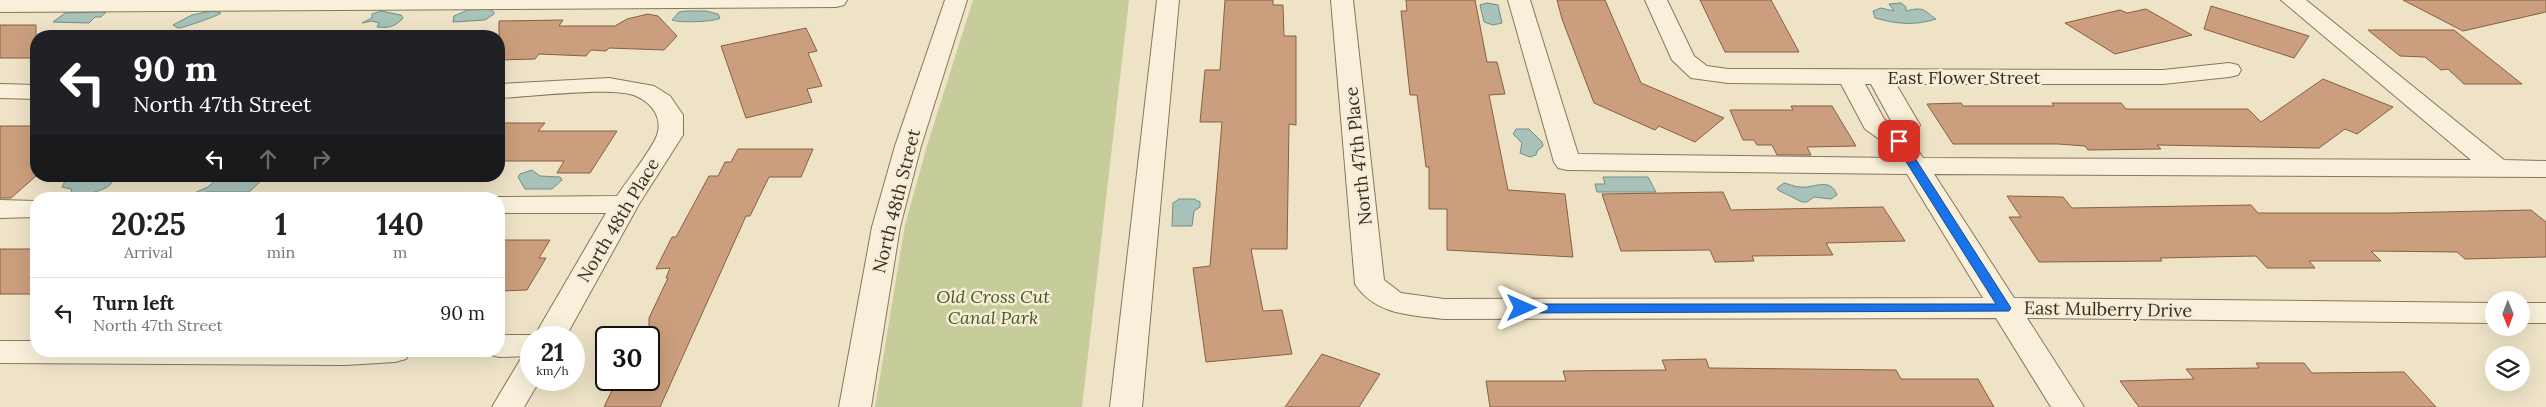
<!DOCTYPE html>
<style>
:root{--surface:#fff;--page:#f2f2f2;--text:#222;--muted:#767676;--line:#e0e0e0}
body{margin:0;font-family:Lora,serif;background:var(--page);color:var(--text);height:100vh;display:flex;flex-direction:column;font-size:19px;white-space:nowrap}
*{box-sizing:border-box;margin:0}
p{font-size:16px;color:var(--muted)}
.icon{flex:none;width:28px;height:28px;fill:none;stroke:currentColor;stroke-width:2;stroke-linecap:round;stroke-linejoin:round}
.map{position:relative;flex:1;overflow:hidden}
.details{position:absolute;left:30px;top:192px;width:475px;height:165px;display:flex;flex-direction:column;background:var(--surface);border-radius:20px;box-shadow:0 5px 20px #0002}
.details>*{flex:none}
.top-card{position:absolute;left:30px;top:30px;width:475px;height:152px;border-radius:20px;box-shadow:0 5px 20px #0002;background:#202124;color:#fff;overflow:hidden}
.needle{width:32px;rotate:179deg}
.controls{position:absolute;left:2485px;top:291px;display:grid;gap:10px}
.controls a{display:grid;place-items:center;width:45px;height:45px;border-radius:50%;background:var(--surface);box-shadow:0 5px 20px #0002;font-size:25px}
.speed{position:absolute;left:520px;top:326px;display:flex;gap:10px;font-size:25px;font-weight:700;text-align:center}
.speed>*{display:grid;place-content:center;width:65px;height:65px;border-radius:50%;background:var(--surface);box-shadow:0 5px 20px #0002;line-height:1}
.speed small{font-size:12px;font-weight:400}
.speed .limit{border:2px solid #111;border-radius:8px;background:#fff;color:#111}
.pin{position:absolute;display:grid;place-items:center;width:42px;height:42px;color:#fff;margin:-21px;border-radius:10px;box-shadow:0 2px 8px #0006}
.me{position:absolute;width:55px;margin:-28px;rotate:90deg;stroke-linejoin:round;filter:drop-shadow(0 0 4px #0008)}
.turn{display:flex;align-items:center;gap:18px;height:105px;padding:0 20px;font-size:22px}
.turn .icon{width:65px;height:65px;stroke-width:2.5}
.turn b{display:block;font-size:35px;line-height:42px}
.lanes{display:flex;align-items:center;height:48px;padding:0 20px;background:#0003;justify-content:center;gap:25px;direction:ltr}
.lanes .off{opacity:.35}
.eta{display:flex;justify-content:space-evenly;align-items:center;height:85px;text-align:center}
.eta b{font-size:30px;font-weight:800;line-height:35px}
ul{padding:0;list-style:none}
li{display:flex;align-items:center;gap:15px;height:70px;padding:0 20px;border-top:1px solid var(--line)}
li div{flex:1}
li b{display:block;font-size:19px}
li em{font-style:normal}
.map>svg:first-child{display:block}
.green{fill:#c6cc9a}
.water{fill:#a8c2ba;stroke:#6e9088}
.building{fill:#cb9f7d;stroke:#885f42}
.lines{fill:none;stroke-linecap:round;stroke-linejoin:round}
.minor-casing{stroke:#89755c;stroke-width:2}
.minor{fill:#f8f0da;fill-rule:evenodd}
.route{fill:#1a73e8;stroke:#114b97}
.labels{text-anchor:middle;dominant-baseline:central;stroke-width:5;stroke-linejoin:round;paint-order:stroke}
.street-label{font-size:18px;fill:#3a2d20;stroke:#f5edd6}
.park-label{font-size:18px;font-style:italic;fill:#495627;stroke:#f5edd6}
</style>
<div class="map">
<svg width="2546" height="407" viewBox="0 0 2546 407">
<rect width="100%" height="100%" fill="#eee3c7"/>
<!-- green -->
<path class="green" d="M973,0h156l-47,407h-207l30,-182 22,-79z"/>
<!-- water -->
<path class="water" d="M1487,3l11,2 4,18 -9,2 -9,-3 -4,-17z
M1901,3l5,4v4c19,-5 18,0 30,8 -22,7 -39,5 -61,-1l-2,-7 8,-3 13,3 -5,-7z
M489,9l5,3v2l-9,6 -32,2 1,-6 14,-6z
M212,11l9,2c-3,3 -39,15 -42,15 -2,0 -4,-2 -6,-3l19,-10z
M381,11l20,4 2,3c-8,9 -14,10 -26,9l2,-4 -7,-2 -10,2 10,-5v-4z
M686,11h20l12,3 2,4c-5,4 -41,5 -48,2l7,-8z
M98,12h8l-5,5h-6l-6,6 -36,-1 12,-9z
M1516,129h13l13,13 1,4 -6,5 -1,4 -6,2 -10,-4 2,-10 -9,-9z
M532,170l8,6 20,1 2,3 -10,9h-27l-7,-12 2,-3z
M80,176c13,0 21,3 32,6 -4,9 -32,15 -40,11l-1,-4 -9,-2 3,-6z
M219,177l43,1h2l-15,14h-41l-13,4 -1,-3 14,-6z
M1603,177h45l8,15h-59l-2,-8h10z
M1784,183c5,1 11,4 16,4 13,2 30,-11 37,8l-6,4 -17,-2 -7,5h-5l-24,-12 -1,-2z
M1179,199h15l6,3v5l-6,4 -2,15h-20l1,-23z"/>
<!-- building -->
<path class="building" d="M1225,0h48v5h10l1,31h12v89l-7,-1 -2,125h-36l12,62 19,-1 10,44 -86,8 -13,-94 17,-2 12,-144h-22l5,-52h15z
M1406,0h69l12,62h10l8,32 -16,1 19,95 57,4 8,63 -126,-7v-41h-18v-42h-3l-9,-72h-7l-9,-84h6z
M1557,0h48l36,83 83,35 -29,24 -36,-16 -4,4 -61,-27 -32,-84z
M1700,0h71l28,52h-74z
M2403,0h143v12l-83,19z
M2211,6l98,30 -15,22 -90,-29z
M2146,9l46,26 -77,19 -50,-31 55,-13 7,3z
M648,14l10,2 19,20 -13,14 -55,-2 -3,3 -15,-1 -5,6 -47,-2 -4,5 -36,1v-39l64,-1 -4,6h56l12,-7z
M0,25h36v33h-36z
M806,28l11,23 -9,2 14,33 -15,3 5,13 -66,16 -25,-72z
M2368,30h86l68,54h-58l-16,-15 -7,1 -16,-13 -25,-1z
M2323,79l70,28 -36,27 -12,-5 -26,19 -162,-3 4,4 -73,1 -3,-4 -27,-2h-105l-26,-40 34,-1 2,3h91l-2,-3h69l5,6h122l13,13z
M1791,106h41l24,40 -49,1 4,8h-34l-5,-10h-15l-3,-5h-11l-13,-30h63z
M499,123h46l-7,8h79l-27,42h-33l7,-12h-65z
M0,126h36v50l-25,22h-11z
M738,149h75l-12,28h-32l-19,39h-4l-86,191h-56l13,-27h32v-62l19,-40h-2l4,-10 -14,1 16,-32h4l33,-61h9l7,-14h6z
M1723,192l8,18 152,-3 22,34 -79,2 7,12 -81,1 2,5 -39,1 -5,-12 -89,1 -19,-57z
M2007,196l56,1 9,11 179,-3 7,8h135l138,-3 15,12v35l-81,2 -8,-7 -86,-1 10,10h-72l6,7h-48l-11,-12 -96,2 2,3 -123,1 -30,-45h12z
M499,240h51l-11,18h7l-19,32 -28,1z
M0,249h36v45h-36z
M1322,354l58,20 -21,33h-74z
M1706,359l3,9 187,2 5,9h77l16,28h-504l-4,-26h80l-3,-10 103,-1 -4,-10z
M2256,363h48l8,10 92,-1 32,35h-297l-19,-26 74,-2 -8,-10 73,-1z"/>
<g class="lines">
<defs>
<path id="minor" d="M0,0h847l-3,5 -8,2 -836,5z
M945,0h22l-46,146 -21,81 -29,180h-32l33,-180 23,-81z
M1157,0h22l-37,407h-32z
M1331,0h22l31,280 17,13 43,6 539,-1 -76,-124 -340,-4 -9,-2 -4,-6 -46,-162h22l48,154 319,4 -8,-12 -24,-17 -24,-45 -113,-1 -37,-5 -19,-18 -27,-60h22l27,56 13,10 21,3 435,1 66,-7 9,2 3,5 -3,5 -9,2 -66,7h-267l24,41 -8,16 11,17 548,2 -190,-160h25l198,160 42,1v16l-612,-3 80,124 480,5v20l-467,-5 57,89h-33l-55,-89 -552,1c-33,-4 -69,-4 -89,-35zM1865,84h6l23,42 -10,-7z
M609,78l45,8 16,10 13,19v20l-44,69 -74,134h-34v18l-32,1 -11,-3 -1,-3h12v-16h36l71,-122h-107v-14h-9l9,-2 118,-1c9,-14 36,-48 40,-61 6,-17 -5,-32 -21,-39 -24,-10 -107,1 -137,2v-14z
M0,84l36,1v14l-36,-1z
M0,200l36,1v16l-36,1z
M2521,303h25v20h-25z
M0,341h36v10h374l-4,8 -11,3 -50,3 -345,-2z
M531,357v23h9l-16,27h-32l28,-47z"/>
</defs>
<!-- minor casing -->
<use href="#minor" class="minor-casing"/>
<!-- minor -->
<use href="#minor" class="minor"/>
</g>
<!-- route -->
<path class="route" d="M1899,138l5,3 105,164 2,3 -2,3 -487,2 -6,-5 6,-4h474l-103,-163z"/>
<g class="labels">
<!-- street labels -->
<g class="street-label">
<text x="1964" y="77">East Flower Street</text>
<text transform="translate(1358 156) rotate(-96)">North 47th Place</text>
<text transform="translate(896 201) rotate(-76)">North 48th Street</text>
<text transform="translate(618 220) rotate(-59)">North 48th Place</text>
<text transform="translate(2108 309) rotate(1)">East Mulberry Drive</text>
</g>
<!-- park labels -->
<g class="park-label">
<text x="993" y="296">Old Cross Cut<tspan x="993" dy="21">Canal Park</tspan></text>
</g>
</g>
</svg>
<div class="controls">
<a><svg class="needle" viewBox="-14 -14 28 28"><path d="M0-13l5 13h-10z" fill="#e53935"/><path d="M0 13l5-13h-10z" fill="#767676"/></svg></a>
<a><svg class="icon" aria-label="layers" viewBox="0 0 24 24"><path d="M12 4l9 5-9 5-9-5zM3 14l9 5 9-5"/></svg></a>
</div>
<div class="speed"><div>21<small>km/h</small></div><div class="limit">30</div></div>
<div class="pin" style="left:1899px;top:141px;background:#d93025"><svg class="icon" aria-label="arrive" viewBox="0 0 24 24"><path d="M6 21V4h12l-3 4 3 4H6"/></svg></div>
<svg class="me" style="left:1522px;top:308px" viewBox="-20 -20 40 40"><path d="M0-17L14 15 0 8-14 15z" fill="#1a73e8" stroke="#fff" stroke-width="4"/></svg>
<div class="top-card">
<div class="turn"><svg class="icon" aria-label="left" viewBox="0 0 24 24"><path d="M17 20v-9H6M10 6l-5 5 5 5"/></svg><div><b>90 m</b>North 47th Street</div></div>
<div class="lanes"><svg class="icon" aria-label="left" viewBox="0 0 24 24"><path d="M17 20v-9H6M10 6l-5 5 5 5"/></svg><svg class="icon off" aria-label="ahead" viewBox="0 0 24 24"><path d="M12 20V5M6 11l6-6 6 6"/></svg><svg class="icon off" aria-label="right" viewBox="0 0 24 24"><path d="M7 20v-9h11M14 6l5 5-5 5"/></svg></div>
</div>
<section class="details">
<div class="eta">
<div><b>20:25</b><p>Arrival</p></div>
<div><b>1</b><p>min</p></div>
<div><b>140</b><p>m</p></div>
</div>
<ul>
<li><svg class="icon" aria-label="left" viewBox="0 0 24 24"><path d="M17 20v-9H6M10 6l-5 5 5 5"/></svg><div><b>Turn left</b><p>North 47th Street</p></div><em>90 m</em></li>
</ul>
</section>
</div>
